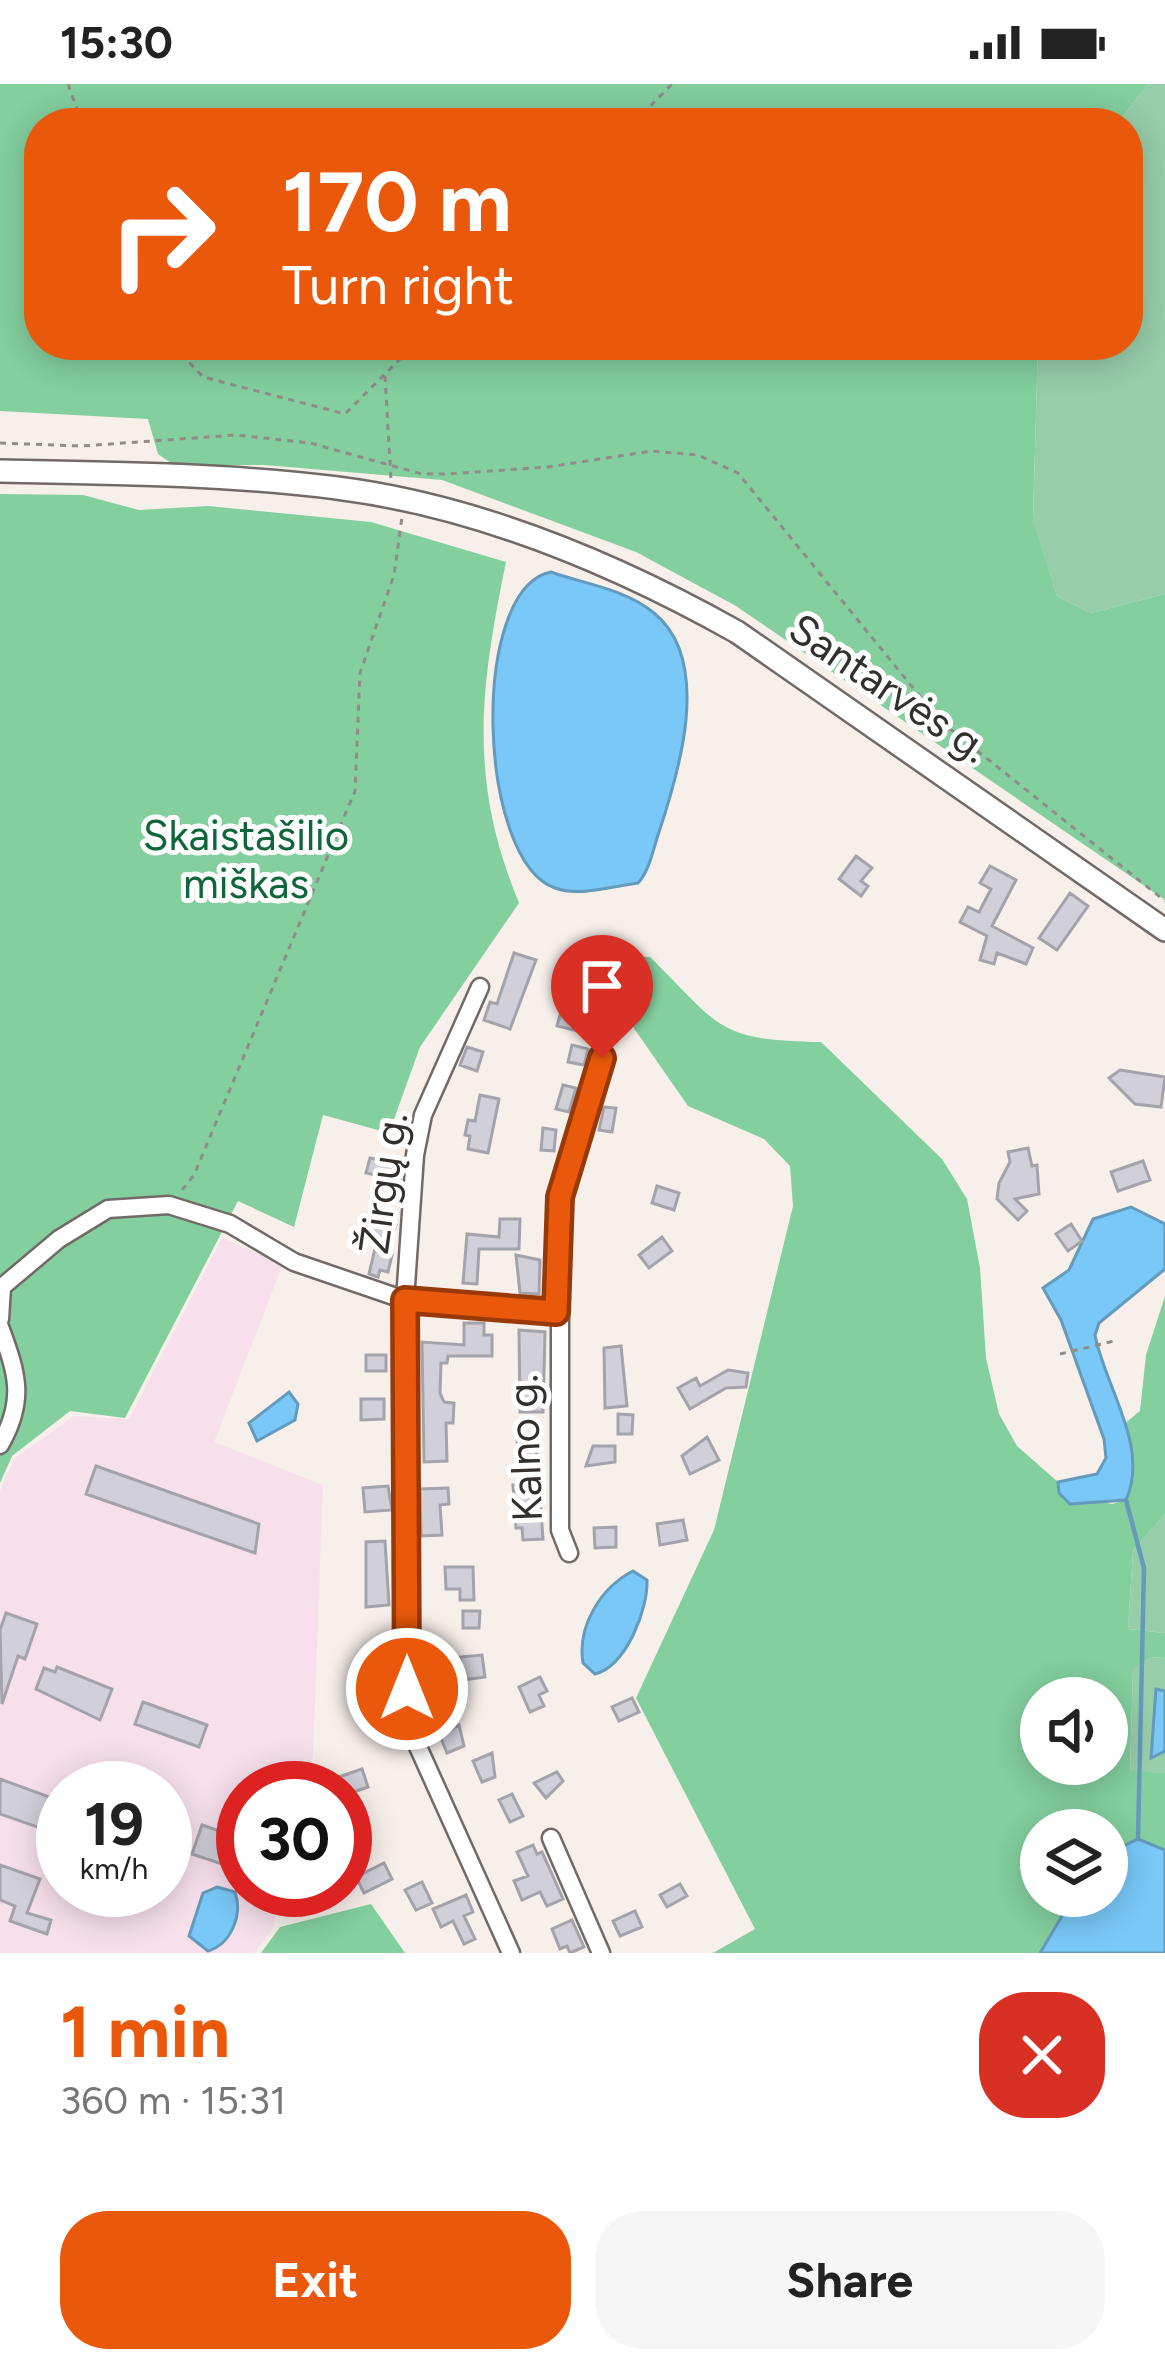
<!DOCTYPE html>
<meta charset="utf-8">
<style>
:root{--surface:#fff;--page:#f6f6f6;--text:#222;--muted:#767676;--accent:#ea580c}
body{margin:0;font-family:Figtree,sans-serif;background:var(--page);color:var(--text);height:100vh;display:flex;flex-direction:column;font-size:45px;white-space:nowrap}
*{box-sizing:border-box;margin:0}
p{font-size:39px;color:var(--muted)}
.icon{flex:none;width:66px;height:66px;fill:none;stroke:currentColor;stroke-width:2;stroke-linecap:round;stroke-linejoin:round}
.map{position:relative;height:1869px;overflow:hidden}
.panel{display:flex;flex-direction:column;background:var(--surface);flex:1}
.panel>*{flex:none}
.guide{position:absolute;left:24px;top:24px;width:1119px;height:252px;border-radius:48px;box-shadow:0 6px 30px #0003;background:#ea580c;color:#fff;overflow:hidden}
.buttons{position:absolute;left:1020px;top:1593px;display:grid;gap:24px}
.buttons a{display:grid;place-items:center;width:108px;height:108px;border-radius:50%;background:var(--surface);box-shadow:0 6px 30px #0003;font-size:60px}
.speed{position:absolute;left:36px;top:1677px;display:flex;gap:24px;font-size:60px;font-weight:700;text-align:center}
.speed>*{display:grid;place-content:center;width:156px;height:156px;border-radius:50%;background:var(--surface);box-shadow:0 6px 30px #0003;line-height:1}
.speed small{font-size:30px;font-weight:400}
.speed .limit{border:18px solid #d22;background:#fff;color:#111}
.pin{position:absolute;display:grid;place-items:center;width:102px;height:102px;color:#fff;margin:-123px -51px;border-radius:50% 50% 50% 0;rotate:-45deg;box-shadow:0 0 12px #0007}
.pin .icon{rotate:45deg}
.me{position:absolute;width:132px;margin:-66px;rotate:0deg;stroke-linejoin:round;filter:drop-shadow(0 0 9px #0008)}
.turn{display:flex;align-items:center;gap:42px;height:252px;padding:0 60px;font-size:54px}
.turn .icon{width:156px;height:156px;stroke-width:2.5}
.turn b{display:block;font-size:84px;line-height:102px}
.round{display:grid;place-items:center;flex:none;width:126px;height:126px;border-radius:48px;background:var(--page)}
.overview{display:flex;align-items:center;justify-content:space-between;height:204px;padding:0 60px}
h1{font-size:72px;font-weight:700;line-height:90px;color:var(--accent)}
.primary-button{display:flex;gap:24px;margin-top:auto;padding:24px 60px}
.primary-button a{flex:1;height:138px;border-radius:48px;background:var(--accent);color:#fff;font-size:48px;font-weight:700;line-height:138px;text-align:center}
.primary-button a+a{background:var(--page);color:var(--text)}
.status{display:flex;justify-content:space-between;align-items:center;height:84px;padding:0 60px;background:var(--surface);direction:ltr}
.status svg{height:33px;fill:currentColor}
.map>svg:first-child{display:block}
.industrial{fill:#f7e0ec;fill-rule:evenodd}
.green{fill:#97cda9}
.forest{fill:#83cf9e;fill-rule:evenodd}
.water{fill:#79c8f8;stroke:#649abb;stroke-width:3}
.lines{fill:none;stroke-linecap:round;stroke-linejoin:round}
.stream{stroke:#649abb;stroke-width:4.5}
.building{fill:#d1d0d9;stroke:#a4a3ab;stroke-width:3}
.minor-casing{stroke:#726a66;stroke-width:21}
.major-casing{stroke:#726a66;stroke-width:26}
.path{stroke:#928c89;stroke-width:3;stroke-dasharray:6 6;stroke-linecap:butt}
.minor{stroke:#fff;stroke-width:16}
.major{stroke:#fff;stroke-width:21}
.route-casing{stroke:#983908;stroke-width:30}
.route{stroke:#ea580c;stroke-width:21}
.labels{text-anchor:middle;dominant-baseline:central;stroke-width:10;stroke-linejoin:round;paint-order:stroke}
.street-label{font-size:42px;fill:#322f2d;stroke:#fefefe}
.park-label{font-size:42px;fill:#0e663a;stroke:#fefefe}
</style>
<div class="status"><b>15:30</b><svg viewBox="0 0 49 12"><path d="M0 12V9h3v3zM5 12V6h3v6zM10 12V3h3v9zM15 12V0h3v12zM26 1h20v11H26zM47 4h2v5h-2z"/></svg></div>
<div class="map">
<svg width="1165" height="1869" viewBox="0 0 1165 1869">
<rect width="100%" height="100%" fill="#f7efea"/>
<!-- industrial -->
<path class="industrial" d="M222,1154l61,26 -69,178 109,43 -10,271 -7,32h-63v102h38l-9,40 -17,23h-255v-462l14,-32 60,-43 55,3zM63,1704h102v102h-102z"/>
<!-- green -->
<path class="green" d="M1148,0h17v510l-74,19 -34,-17 -24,-76 5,-175h90v-222h-10z
M1165,1430v119l-37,-4 5,-78z
M1151,1573l14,1v115l-35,-1 3,-105z"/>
<!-- forest -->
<path class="forest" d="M0,0h1148l-30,39h-1079v222h999l-5,174 24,77 34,17 74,-19v306l-429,-294 -100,-54 -194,-72 -178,-15h-90l-16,-11 -10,-35 -148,-8z
M0,410l83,1 56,15 69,-4 163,16 135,40c-26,127 -38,218 13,341l-99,144 -31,86 -66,-18 -29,112 -56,-26 -113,217 -55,-7 -58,45 -12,27z
M618,872l32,1c72,71 66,83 171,85l121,117 25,40 13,69 6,90 13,56 18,32 41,36 1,11 53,11 14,-4 8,-30 -10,-46 16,-13 6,-56 19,-59v218l-32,37 -5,78 37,4v25l-14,-1 -18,11 -3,103 35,2v77c-20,-9 -40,-9 -58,4v-24h-66v66h33l-34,57h-327l42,-24 -119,-231 78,-168 79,-324 -3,-40 -26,-27 -76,-33 -57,-82 -18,-52zM1041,1614h66v66h-66z
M371,1820l34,49h-144l19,-26z"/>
<!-- water -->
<path class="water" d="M551,488c33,12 75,17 103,41 59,48 25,159 5,219 -6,17 -9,38 -21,51 -24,3 -59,14 -83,5 -78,-27 -86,-300 -4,-316z
M1131,1123l34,17v45l-66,54 -4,12c10,52 55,112 31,165l-56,4 -11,-11 -1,-11 39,-8 9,-16 -2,-19 -43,-119 -18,-32 26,-18 24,-51z
M289,1308l9,12 -3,16 -38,21 -8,-18z
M633,1487l14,9c1,30 -21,86 -52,94l-12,-11c-6,-36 17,-75 50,-92z
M1156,1605l9,2v60l-14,7z
M1138,1755l27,11v103h-125l34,-57h33v-42z
M217,1803l18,5c8,23 -4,52 -27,59l-19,-15 14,-43z"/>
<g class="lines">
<!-- stream -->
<path class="stream" d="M1126,1416l18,68 -6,271"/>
</g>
<!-- building -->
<path class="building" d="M856,772l16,12 -11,13 7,5 -7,10 -22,-17z
M990,782l26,14 -24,46 41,22 -7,16 -29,-11 -3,11 -14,-4 7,-24 -27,-14 8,-15 11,5 12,-23 -11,-6z
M1070,809l18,13 -31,44 -18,-12z
M514,869l22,7 -26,69 -26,-9 6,-18 7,2z
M564,917l21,6 -7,24 -21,-5z
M572,961l16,4 -4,16 -16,-3z
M467,963l16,5 -6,19 -17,-6z
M1120,986l45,7 -4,30 -26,-3 -26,-26z
M563,1001l13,3 -7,24 -13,-3z
M480,1011l19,4 -11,54 -20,-4 2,-13 -5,-1 3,-15 7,1z
M604,1023l12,1 -4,24 -13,-2z
M543,1044l13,2 -2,21 -13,-1z
M1028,1064l4,18 5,-1 2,29 -24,5 12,12 -9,9 -21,-21 2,-16 11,-21 -2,-10z
M370,1074l32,7 -2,16 -34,-8z
M1143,1077l7,19 -32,11 -7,-19z
M657,1102l22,7 -5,17 -22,-7z
M371,1122l16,5 -4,10 13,4 -10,29 6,1 -4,17 -8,-2 -2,7 -9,-3 8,-34 -16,-6z
M500,1135h20l-1,30h-40l-2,35 -14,-1 4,-49 32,3z
M1071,1140l11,17 -14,10 -12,-17z
M662,1153l10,14 -23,17 -10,-13z
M516,1171l24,5 -1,34 -19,-1z
M464,1239h20v12h8v21h-44l-1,7h-6l-1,30 4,9 10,1 -1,20h-7l1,38 -23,1 -2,-120 42,3z
M519,1246l26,2 -2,80h-23z
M621,1262l6,60 -22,2 -1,-60z
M366,1271h20v16h-20z
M728,1286l20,3 -2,14 -20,1 -36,21 -12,-21 18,-10 4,8z
M361,1315h23v20l-23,1z
M618,1330l15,1 -1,19h-14z
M535,1349l2,25 -19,1 -1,-25z
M707,1353l12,23 -29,14 -8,-18z
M593,1362h22v16l-29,4z
M96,1382l163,58 -4,29 -169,-59z
M513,1401h26l4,54 -20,1 -1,-12h-6z
M388,1402l4,24 -27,2 -2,-24z
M448,1404l1,16 -9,1 2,30 -21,1 -1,-47z
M683,1436l4,20 -27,5 -3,-21z
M616,1443v20l-21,1 -1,-20z
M385,1457l4,64 -23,2v-65z
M445,1483h28l1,33h-14v-11h-14z
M463,1527h17l-1,17h-16z
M6,1529l31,11 -12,35 -7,-3 -16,48 -2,-74z
M482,1571l3,22 -22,3 -3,-23z
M385,1579l7,60 -18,3 -11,-54h7l-1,-7z
M57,1583l55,22 -12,31 -64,-31 8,-21 11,4z
M540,1593l7,14 -8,4 5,11 -14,6 -11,-25z
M632,1614l7,14 -20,9 -7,-14z
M143,1618l64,23 -8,22 -64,-23z
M459,1641l5,21 -17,7 -7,-17z
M492,1669l3,24 -13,5 -9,-21z
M362,1685l6,18 -23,8 -6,-18z
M557,1688l6,9 -17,17 -12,-15z
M0,1695l63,23v34l-63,-22z
M512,1710l11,22 -13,6 -11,-22z
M202,1741l41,14v32l-51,-17z
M533,1761l4,9 5,-2 21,47 -16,7 -7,-14 -18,8 -8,-19 14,-5 -11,-24z
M384,1779l8,16 -28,14 -8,-16z
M0,1781l40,14 -13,34 24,7 -4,14 -37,-13 5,-15 -15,-6z
M422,1798l10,21 -16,7 -11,-20z
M680,1800l7,12 -20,11 -7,-12z
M466,1811l7,17 -9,4 11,23 -11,5 -11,-23 -12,6 -8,-18z
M635,1827l7,16 -22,9 -7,-15z
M572,1836l12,27 -14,6 -3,-7 -7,3 -8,-20z"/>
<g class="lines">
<defs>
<path id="minor" d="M480,903l-57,128 -8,40 -10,145 2,389 3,40 101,224
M0,1235l2,-32 57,-48 49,-30 61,-4 61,19 64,38 111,38 151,12
M0,1243c17,46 26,73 0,118
M569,1469l-9,-23v-333l42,-139
M551,1754l50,115"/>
<path id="major" d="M0,387c112,2 226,3 337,17 141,18 277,75 400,144l428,298"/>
</defs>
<!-- minor casing -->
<use href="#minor" class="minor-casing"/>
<!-- major casing -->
<use href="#major" class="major-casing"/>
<!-- path -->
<path class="path" d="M68,0l14,39
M634,39l38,-39
M173,261l30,32 142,37 69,-69
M385,292l6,104
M0,359l82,3 154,-11 74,8 112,31h26l100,-7 104,-16 46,4 40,18 202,248 225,180
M182,1106l12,-15 161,-384 5,-118 34,-98 8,-58
M1060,1270l54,-13"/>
<!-- minor -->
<use href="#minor" class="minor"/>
<!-- major -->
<use href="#major" class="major"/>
</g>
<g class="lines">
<defs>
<path id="route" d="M407,1605l-2,-389 151,12 4,-115 42,-139"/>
</defs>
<!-- route casing -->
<use href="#route" class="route-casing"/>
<!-- route -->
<use href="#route" class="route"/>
</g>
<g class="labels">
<!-- street labels -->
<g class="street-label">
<text transform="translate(889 604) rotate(34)">Santarvės g.</text>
<text transform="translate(383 1099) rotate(-82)">Žirgų g.</text>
<text transform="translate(525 1364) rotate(-92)">Kalno g.</text>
</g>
<!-- park labels -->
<g class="park-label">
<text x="246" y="751">Skaistašilio<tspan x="246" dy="48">miškas</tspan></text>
</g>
</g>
</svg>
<div class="buttons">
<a><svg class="icon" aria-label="sound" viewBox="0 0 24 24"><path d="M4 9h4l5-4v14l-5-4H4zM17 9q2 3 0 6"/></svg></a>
<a><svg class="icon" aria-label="layers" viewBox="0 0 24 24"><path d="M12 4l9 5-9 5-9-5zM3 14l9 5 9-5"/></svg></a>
</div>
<div class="speed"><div>19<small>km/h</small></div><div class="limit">30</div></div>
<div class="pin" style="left:602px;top:974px;background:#d93025"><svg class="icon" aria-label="arrive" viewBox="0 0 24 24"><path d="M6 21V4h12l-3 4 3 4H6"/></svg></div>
<svg class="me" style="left:407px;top:1605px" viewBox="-20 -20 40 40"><circle r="17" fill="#ea580c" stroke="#fff" stroke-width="3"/><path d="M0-11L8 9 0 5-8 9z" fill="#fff"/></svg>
<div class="guide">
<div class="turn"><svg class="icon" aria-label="right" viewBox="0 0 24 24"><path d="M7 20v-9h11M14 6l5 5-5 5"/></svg><div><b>170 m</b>Turn right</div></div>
</div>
</div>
<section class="panel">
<div class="overview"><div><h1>1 min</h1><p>360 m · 15:31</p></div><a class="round" style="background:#d93025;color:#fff"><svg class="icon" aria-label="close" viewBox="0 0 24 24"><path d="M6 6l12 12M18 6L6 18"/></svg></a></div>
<div class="primary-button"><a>Exit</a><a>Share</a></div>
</section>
